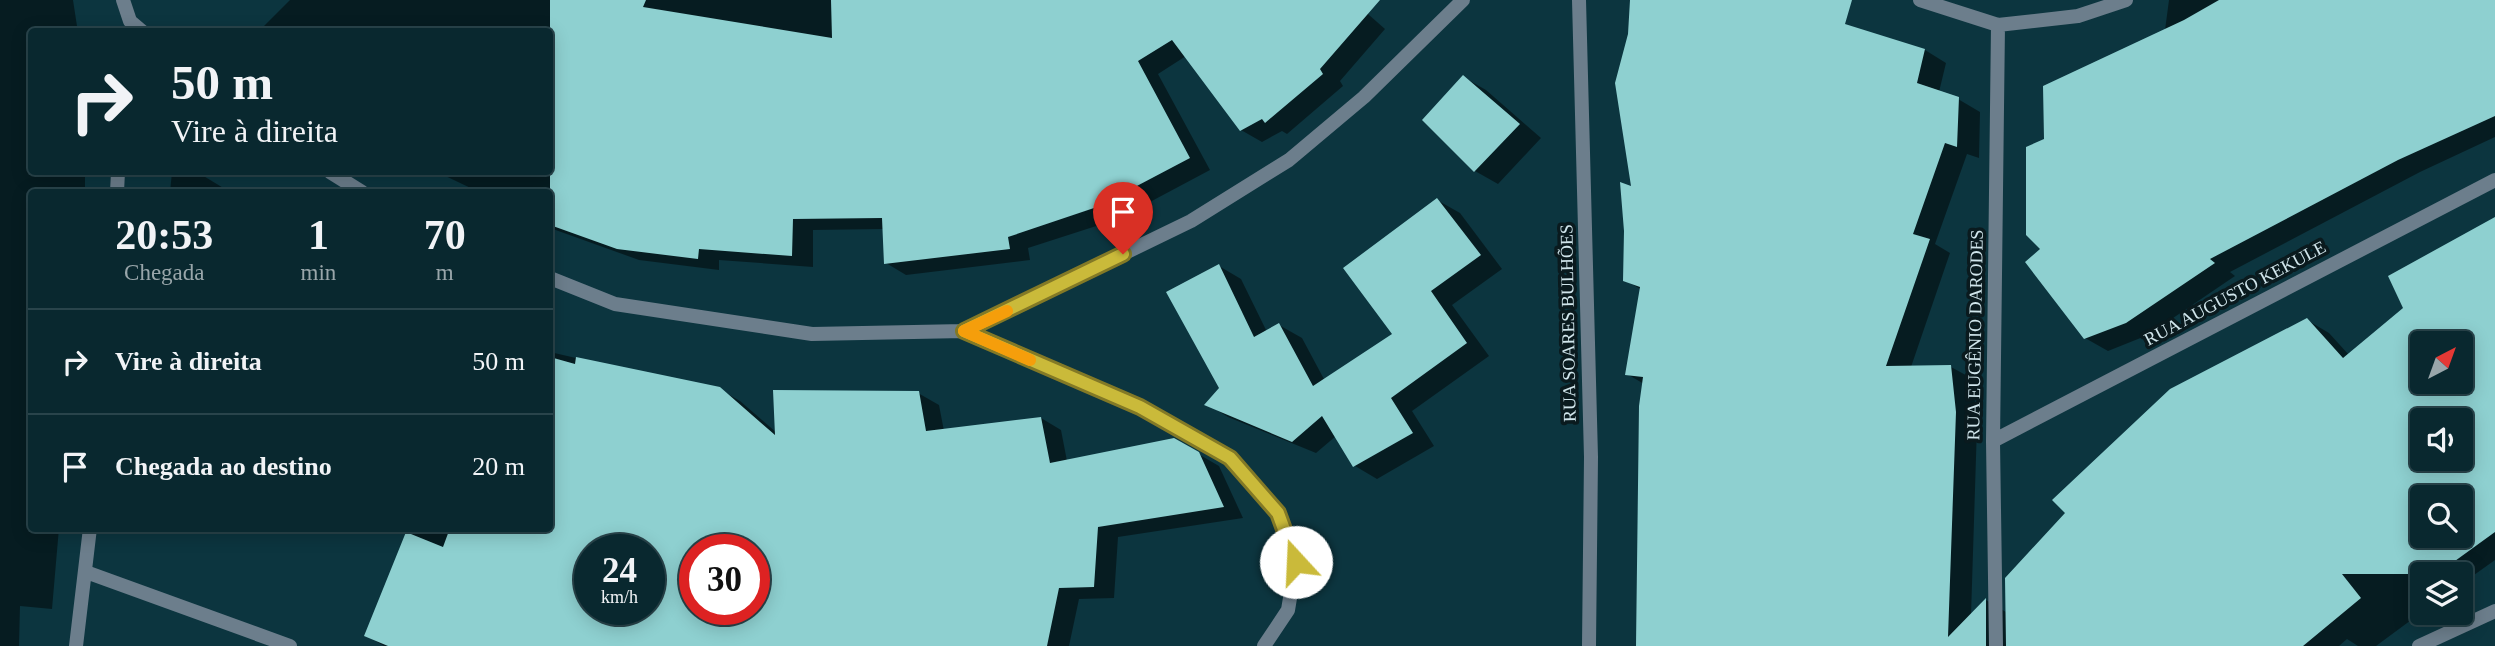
<!DOCTYPE html>
<html lang="pt">
<meta charset="utf-8">
<style>
:root{--surface:#09282f;--page:#123037;--text:#f1f3f6;--muted:#99a6aa;--line:#29444b}
body{margin:0;font-family:Georgia,serif;background:var(--page);color:var(--text);height:100vh;display:flex;flex-direction:column;font-size:26px;white-space:nowrap}
*{box-sizing:border-box;margin:0}
p{font-size:23px;color:var(--muted)}
.icon{flex:none;width:38px;height:38px;fill:none;stroke:currentColor;stroke-width:2;stroke-linecap:round;stroke-linejoin:round}
.map{position:relative;flex:1;overflow:hidden}
.panel{position:absolute;left:28px;top:189px;width:525px;height:343px;display:flex;flex-direction:column;background:var(--surface);border-radius:7px;box-shadow:0 4px 18px #0003,0 0 0 2px var(--line)}
.panel>*{flex:none}
.hud{position:absolute;left:28px;top:28px;width:525px;height:147px;border-radius:7px;box-shadow:0 4px 18px #0003,0 0 0 2px var(--line);background:#09282f;color:var(--text);overflow:hidden}
.needle{width:46px;rotate:41deg}
.tools{position:absolute;left:2410px;top:331px;display:grid;gap:14px}
.tools a{display:grid;place-items:center;width:63px;height:63px;border-radius:7px;background:var(--surface);box-shadow:0 4px 18px #0003,0 0 0 2px var(--line);font-size:35px}
.speed{position:absolute;left:574px;top:534px;display:flex;gap:14px;font-size:35px;font-weight:700;text-align:center}
.speed>*{display:grid;place-content:center;width:91px;height:91px;border-radius:50%;background:var(--surface);box-shadow:0 4px 18px #0003,0 0 0 2px var(--line);line-height:1}
.speed small{font-size:18px;font-weight:400}
.speed .limit{border:10px solid #d22;background:#fff;color:#111}
.pin{position:absolute;display:grid;place-items:center;width:60px;height:60px;color:#fff;margin:-72px -30px;border-radius:50% 50% 50% 0;rotate:-45deg;box-shadow:0 0 7px #0007}
.pin .icon{rotate:45deg}
.me{position:absolute;width:77px;margin:-38px;rotate:340deg;stroke-linejoin:round;filter:drop-shadow(0 0 5px #0008)}
.turn{display:flex;align-items:center;gap:24px;height:147px;padding:0 28px;font-size:32px}
.turn .icon{width:91px;height:91px;stroke-width:2.5}
.turn b{display:block;font-size:49px;line-height:60px}
.eta{display:flex;justify-content:space-evenly;align-items:center;height:119px;text-align:center}
.eta b{font-size:42px;font-weight:600;line-height:49px}
ul{padding:0;list-style:none}
li{display:flex;align-items:center;gap:21px;height:105px;padding:0 28px;border-top:2px solid var(--line)}
li div{flex:1}
li b{display:block;font-size:26px}
li em{font-style:normal}
.map>svg:first-child{display:block}
.shadow{fill:#0007;fill-rule:evenodd}
.building{fill:#8ed0d0;fill-rule:evenodd}
.lines{fill:none;stroke-linecap:round;stroke-linejoin:round}
.minor{stroke:#6c7e8c;stroke-width:14}
.route-casing{stroke:#837926;stroke-width:18}
.route{stroke:#caba3a;stroke-width:12}
.slow{stroke:#f59e0b;stroke-width:12}
.labels{text-anchor:middle;dominant-baseline:central;stroke-width:7;stroke-linejoin:round;paint-order:stroke}
.street-label{font-size:18px;fill:#d0e5eb;stroke:#0a1a1e}
</style>
<div class="map">
<svg width="2495" height="646" viewBox="0 0 2495 646">
<rect width="100%" height="100%" fill="#0c353f"/>
<!-- shadow -->
<path class="shadow" d="M0,0h73l4,26h-2v6h-43v140h53v20h-53v336h27l-7,81 -32,-3 -1,40h-19z
M290,0h1074l-4,7 25,22 -45,52 3,5 -56,48 -5,-3 -20,11 -21,-12 -55,-74 -28,18 52,96 -92,49 -90,29 2,12 -124,15 -20,-12 -2,-34 -71,1v37l-94,-7v10l-80,-10 -89,-32v-36h-71l-42,-20h113v-140h-292z
M1632,0h132l161,50 21,13 -7,29 19,7 22,13 -1,46 -12,-4 -32,90 15,9 -39,114h40l22,12 4,47 -6,190 15,-16 20,12 301,-292 22,13 20,22 57,-46 89,-90v341l-35,25v-11h-38v38l-46,34h-18l-11,-7 -8,7h-702l7,-262 -17,-10 15,-84 -17,-10 8,-91 -4,-155zM2422,343h38v39h-38zM2422,420h38v38h-38zM2422,497h38v39h-38z
M2169,0h326v137l-75,35 -190,100 5,4 -87,59 -40,16 -23,-13 -43,-88 4,-110 119,-110z
M1463,77l23,13 55,48 -43,46 -23,-13z
M172,172h25l33,20h-60z
M1437,200l23,13 42,56 -50,36 37,51 -77,55 22,35 -57,33 -22,-13 -19,-30 -20,17 -88,-36 -21,-13 15,-16 -3,-122 22,13 26,53 12,-7 23,13 23,43 70,-46z
M550,352l130,30 39,7 21,12 37,32 141,-40 21,12 5,26 97,-13 20,12 6,31 107,-21 45,26 24,52 -125,19 -4,61 -35,1 -10,47h-685l-17,-10 42,-108h141zM590,550h59v59h-59zM695,550h59v59h-59z"/>
<!-- building -->
<path class="building" d="M550,0h96l-3,7 189,31 -1,-38h549l-60,69 3,5 -58,49 -3,-4 -22,12 -68,-91 -34,21 52,97 -93,49 -89,30 2,12 -126,15 -2,-46 -89,1 -1,37 -93,-7 -1,10 -81,-10 -67,-24z
M1630,0h222l-7,24 80,25 -8,34 42,14 -2,50 -12,-4 -32,91 17,5 -44,127 65,-1 5,47 -8,225 38,-39v48h-350l3,-240 4,-29 -18,-2 15,-88 -17,-6 1,-50 -4,-49 11,4 -16,-103 13,-49z
M2219,0h276v116l-97,44 -188,99 5,4 -89,60 -42,16 -59,-77 15,-13 -14,-14v-88l18,-8 -1,-53 141,-66z
M1463,75l57,49 -46,48 -52,-52z
M1437,198l44,57 -50,36 36,52 -76,55 22,35 -60,34 -31,-51 -30,26 -88,-37 15,-17 -53,-96 53,-28 35,73 25,-14 34,63 79,-52 -49,-66z
M2495,217v315l-58,42h-95l19,24 -58,48h-297l-1,-68 60,-65 -13,-13 118,-111 137,-71 36,40 60,-50 -15,-32zM2422,343h38v39h-38zM2422,420h38v38h-38zM2422,497h38v39h-38z
M550,357l25,7 1,-7 144,30 55,48 -2,-45 146,1 7,40 115,-14 9,46 124,-25 25,14 25,55 -126,20 -4,60 -35,1 -12,58h-659l-24,-10 42,-104 37,15 7,-19h100zM590,550h59v59h-59zM695,550h59v59h-59z"/>
<g class="lines">
<!-- minor -->
<path class="minor" d="M123,0l7,21 13,11
M1579,0l12,457 -2,189
M1920,0l78,25 80,-9 48,-16
M330,172l32,20
M117,192l1,-20
M550,278l65,26 197,30 152,-3 227,-110 98,-61 75,-63 99,-97
M964,331l176,76 90,52 48,54 18,49 -8,48 -24,36
M1993,441l502,-261
M86,572l204,74
M76,646l14,-118
M1996,646l-3,-205 5,-416
M2419,646l76,-35"/>
</g>
<g class="lines">
<defs>
<path id="route" d="M1123,254l-159,77 176,76 90,51 48,55 18,49"/>
</defs>
<!-- route casing -->
<use href="#route" class="route-casing"/>
<!-- route -->
<use href="#route" class="route"/>
<!-- slow -->
<path class="slow" d="M1007,311l-43,20 66,29"/>
</g>
<g class="labels">
<!-- street labels -->
<g class="street-label">
<text transform="translate(2235 293) rotate(-28)">RUA AUGUSTO KEKULE</text>
<text transform="translate(1568 323) rotate(-91)">RUA SOARES BULHÕES</text>
<text transform="translate(1975 335) rotate(-89)">RUA EUGÊNIO DARODES</text>
</g>
</g>
</svg>
<div class="tools">
<a><svg class="needle" viewBox="-14 -14 28 28"><path d="M0-13l5 13h-10z" fill="#e53935"/><path d="M0 13l5-13h-10z" fill="#99a6aa"/></svg></a>
<a><svg class="icon" aria-label="sound" viewBox="0 0 24 24"><path d="M4 9h4l5-4v14l-5-4H4zM17 9q2 3 0 6"/></svg></a>
<a><svg class="icon" aria-label="search" viewBox="0 0 24 24"><circle cx="10" cy="10" r="6"/><path d="M15 15l6 6"/></svg></a>
<a><svg class="icon" aria-label="layers" viewBox="0 0 24 24"><path d="M12 4l9 5-9 5-9-5zM3 14l9 5 9-5"/></svg></a>
</div>
<div class="speed"><div>24<small>km/h</small></div><div class="limit">30</div></div>
<div class="pin" style="left:1123px;top:254px;background:#d93025"><svg class="icon" aria-label="arrive" viewBox="0 0 24 24"><path d="M6 21V4h12l-3 4 3 4H6"/></svg></div>
<svg class="me" style="left:1296px;top:562px" viewBox="-20 -20 40 40"><circle r="19" fill="#fff"/><path d="M0-13L10 11 0 6-10 11z" fill="#caba3a"/></svg>
<div class="hud">
<div class="turn"><svg class="icon" aria-label="right" viewBox="0 0 24 24"><path d="M7 20v-9h11M14 6l5 5-5 5"/></svg><div><b>50 m</b>Vire à direita</div></div>
</div>
<section class="panel">
<div class="eta">
<div><b>20:53</b><p>Chegada</p></div>
<div><b>1</b><p>min</p></div>
<div><b>70</b><p>m</p></div>
</div>
<ul>
<li><svg class="icon" aria-label="right" viewBox="0 0 24 24"><path d="M7 20v-9h11M14 6l5 5-5 5"/></svg><div><b>Vire à direita</b></div><em>50 m</em></li>
<li><svg class="icon" aria-label="arrive" viewBox="0 0 24 24"><path d="M6 21V4h12l-3 4 3 4H6"/></svg><div><b>Chegada ao destino</b></div><em>20 m</em></li>
</ul>
</section>
</div>
